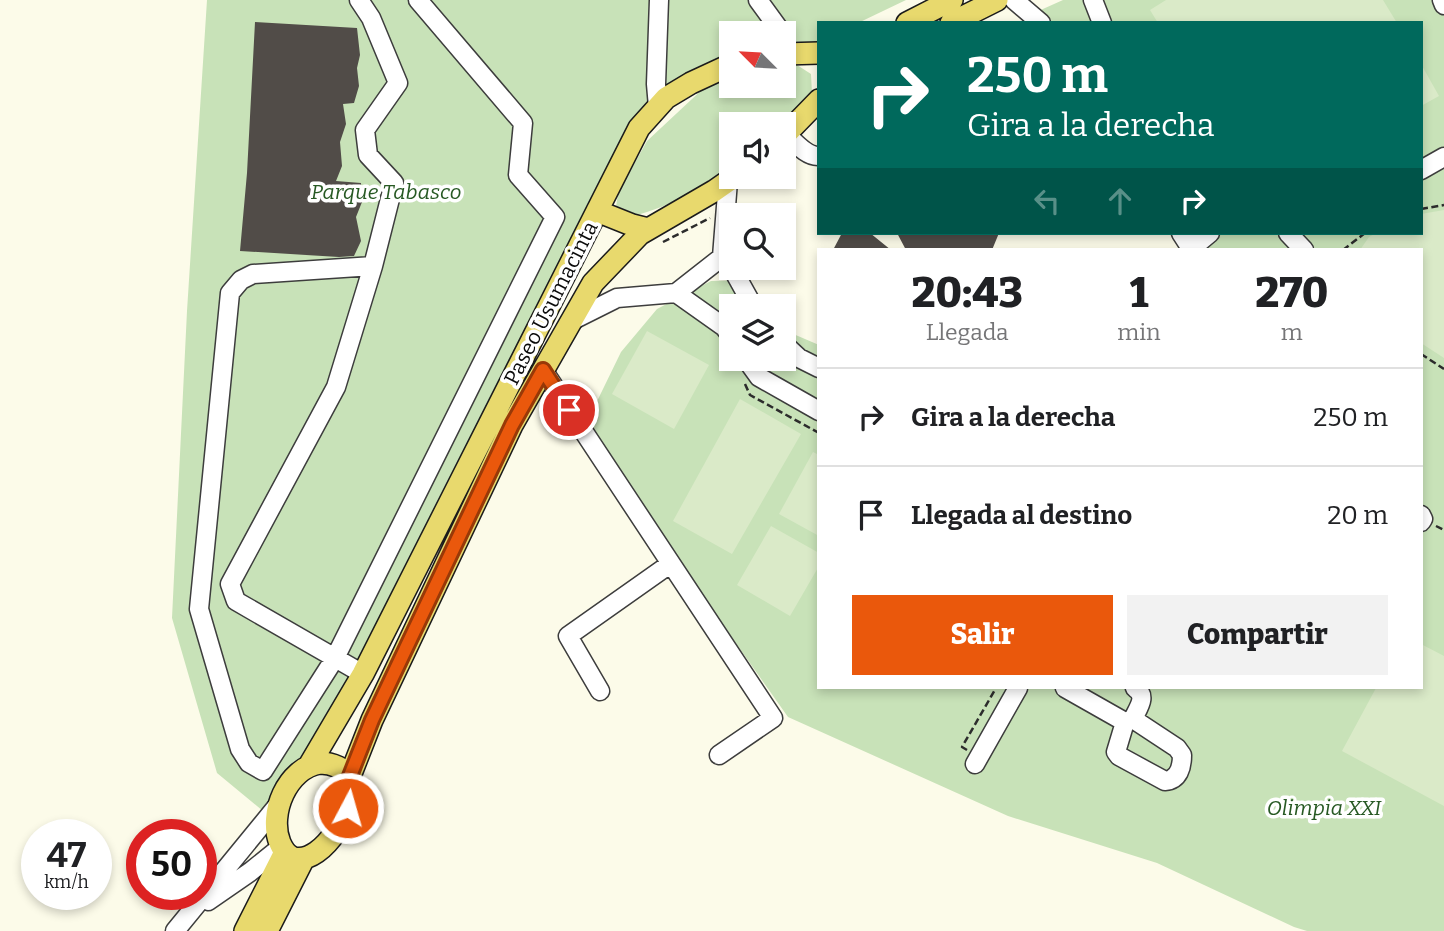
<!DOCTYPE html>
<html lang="es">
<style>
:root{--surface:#fff;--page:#f2f2f2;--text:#202124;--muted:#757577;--line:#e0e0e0;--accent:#ea580c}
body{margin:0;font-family:Bitter,serif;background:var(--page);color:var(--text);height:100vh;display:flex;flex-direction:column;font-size:26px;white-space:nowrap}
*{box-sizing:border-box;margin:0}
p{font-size:23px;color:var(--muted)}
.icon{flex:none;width:38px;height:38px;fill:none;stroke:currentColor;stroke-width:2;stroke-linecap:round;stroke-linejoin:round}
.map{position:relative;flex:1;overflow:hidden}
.side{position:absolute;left:817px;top:248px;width:606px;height:441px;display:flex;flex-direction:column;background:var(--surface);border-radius:0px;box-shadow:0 4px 10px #0003}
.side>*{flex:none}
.guide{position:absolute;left:817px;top:21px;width:606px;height:214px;border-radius:0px;box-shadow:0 4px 10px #0003;background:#00695c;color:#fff;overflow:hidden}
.needle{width:46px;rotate:294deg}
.controls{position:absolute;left:719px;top:21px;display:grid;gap:14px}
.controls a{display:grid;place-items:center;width:77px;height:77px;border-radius:0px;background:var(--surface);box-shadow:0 4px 10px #0003;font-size:35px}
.speed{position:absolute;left:21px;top:819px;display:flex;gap:14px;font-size:35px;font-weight:700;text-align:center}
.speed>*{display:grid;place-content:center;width:91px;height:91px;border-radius:50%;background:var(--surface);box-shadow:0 4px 10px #0003;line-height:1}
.speed small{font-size:18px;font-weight:400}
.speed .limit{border:10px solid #d22;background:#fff;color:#111}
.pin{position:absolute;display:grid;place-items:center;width:60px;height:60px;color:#fff;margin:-30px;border:4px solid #fff;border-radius:50%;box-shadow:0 2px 7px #0007}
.me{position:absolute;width:77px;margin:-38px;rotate:6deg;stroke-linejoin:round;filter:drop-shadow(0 0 5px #0008)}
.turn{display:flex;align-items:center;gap:24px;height:147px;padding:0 35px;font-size:32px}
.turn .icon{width:91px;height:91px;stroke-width:2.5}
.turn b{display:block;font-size:49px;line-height:60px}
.lanes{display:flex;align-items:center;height:66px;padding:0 35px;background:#0003;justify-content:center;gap:35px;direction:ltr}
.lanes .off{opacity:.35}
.eta{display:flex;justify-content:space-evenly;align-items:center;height:119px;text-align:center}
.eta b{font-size:42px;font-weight:800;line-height:49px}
.action{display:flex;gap:14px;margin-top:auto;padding:14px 35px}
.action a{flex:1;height:80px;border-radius:0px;background:var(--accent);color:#fff;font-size:28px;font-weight:800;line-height:80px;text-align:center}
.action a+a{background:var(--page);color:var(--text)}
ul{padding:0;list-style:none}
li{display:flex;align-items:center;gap:21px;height:98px;padding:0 35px;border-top:2px solid var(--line)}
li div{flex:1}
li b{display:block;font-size:26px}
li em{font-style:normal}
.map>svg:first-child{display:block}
.green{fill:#c8e2b8}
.pitch{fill:#daeac8}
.building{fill:#514c48}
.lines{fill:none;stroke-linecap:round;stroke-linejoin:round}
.minor-casing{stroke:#3d3d3d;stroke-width:21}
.major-casing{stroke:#1b1b1b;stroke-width:24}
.path{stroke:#2c2c2c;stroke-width:2.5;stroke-dasharray:7 3.5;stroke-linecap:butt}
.minor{stroke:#fff;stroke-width:18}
.major{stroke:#e8d96d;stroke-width:21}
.route-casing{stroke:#983908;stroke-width:18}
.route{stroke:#ea580c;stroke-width:12}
.labels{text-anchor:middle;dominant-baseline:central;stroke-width:7;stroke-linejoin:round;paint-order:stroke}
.park-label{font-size:21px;font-style:italic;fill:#275923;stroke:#fff}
.street-label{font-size:21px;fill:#0a0a0a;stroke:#fff}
</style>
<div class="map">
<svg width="1444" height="931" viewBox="0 0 1444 931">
<rect width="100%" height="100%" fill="#fcfbe9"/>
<!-- green -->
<path class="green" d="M207,0h699l-48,23h-39v18l-5,2 -30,1v-11h-52l-1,20 -43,21 -29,19 -95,168 -255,493 -46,57 -46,-38 -45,-155 15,-307z
M1063,0h381v931h-137l-13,-4 -137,-64 -149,-47 -220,-99 -204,-289 37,-76 36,-43 54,-28 36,-1 15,26h-30v53h52v-29l35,15v343h602v-438h-239l-10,-17h249v-210h-390l-6,-6z
M797,65l14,9 1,19 -29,31h-51l-1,46c-29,20 -62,36 -97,46l-18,-9 2,-14 29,-52 60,-56 24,-8 1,9h52v-20z"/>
<!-- pitch -->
<path class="pitch" d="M1166,0h217l14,23h-239l-8,-13z
M1421,64l18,32 -18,10z
M1444,210v148l-23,-15v-93h-61l9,-13 7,-4h45v-19z
M647,331l62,34 -35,64 -62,-35z
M740,399l61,35 -69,120 -59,-33z
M813,452l6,3v81l-40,-22z
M771,526l48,27v13l-29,50 -53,-31z
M1421,644l23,12v150l-102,-55 34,-63h45z"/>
<!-- building -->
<path class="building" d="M255,22l102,6 3,27 -3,13 2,18 -5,17 -11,1 3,20 -6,18 2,24 -6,15 25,2 1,19 -6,15 5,24 -7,15 -15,1 -99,-6 7,-78z
M842,233h28l21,17h-58z
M897,233h102l-7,17h-86z"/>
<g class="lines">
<defs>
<path id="minor" d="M359,0l12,18 27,65 -33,47 3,25 26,28 -21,83 -120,8 -12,6 -11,13 -31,316 41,140 9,14 14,8 72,-113 220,-441 -37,-42 5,-52 -105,-123
M758,0l24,33
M1014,0l27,23
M1093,0l9,23
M1442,0l2,5
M658,107l-2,-23 3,-84
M786,134c9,8 20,23 33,22
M1421,170l23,-13
M1181,233l11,17
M1288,233l16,17
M1194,250l4,-7 12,-10
M722,257l11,13 20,36
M676,293l48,34 8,10
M571,321l46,-23 59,-5 46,-36 6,-76
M784,344l15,14 20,10
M746,359l13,18 60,34
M543,370l230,348 -54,37
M1421,515l2,4 -2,3
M363,674l-127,-73 -6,-17 106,-197 37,-121
M1065,688l60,34 -9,30 3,4 46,25c14,-1 17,-14 17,-26l-5,-7 -44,-29c5,-11 15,-23 2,-31
M600,691l-32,-55 102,-72
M975,764l43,-76
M208,901l42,-29 31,-25
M175,931l103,-126"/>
<path id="major" d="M907,23l45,-23
M951,23l46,-23
M784,54l35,-1
M784,136l35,-36
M597,211l35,14 16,4
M320,763c11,0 27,5 31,17 7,24 -27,85 -57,78 -7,-2 -11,-8 -14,-15 -12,-29 7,-75 40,-80z
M310,764l53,-90 276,-546 27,-30 25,-15 41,-19
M350,776l22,-56 140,-295 81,-142 47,-49 74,-43 20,-14
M245,931l40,-79
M267,931l37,-73"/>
</defs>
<!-- minor casing -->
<use href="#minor" class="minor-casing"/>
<!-- major casing -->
<use href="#major" class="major-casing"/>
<!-- path -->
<path class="path" d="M1421,209l23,-4
M663,242l47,-24
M1343,250l22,-17
M1421,354l23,15
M745,384l5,11 69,38
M1436,526l8,4
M967,750l-5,-3 34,-59"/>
<!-- minor -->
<use href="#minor" class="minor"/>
<!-- major -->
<use href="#major" class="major"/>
</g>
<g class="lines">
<defs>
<path id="route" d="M348,808c2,-11 5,-21 2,-32l22,-56 35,-74 105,-221 31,-55 26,40"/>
</defs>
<!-- route casing -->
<use href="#route" class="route-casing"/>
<!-- route -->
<use href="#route" class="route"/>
</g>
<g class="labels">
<!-- park labels -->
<g class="park-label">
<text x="386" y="192">Parque Tabasco</text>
<text x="1324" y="808">Olimpia XXI</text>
</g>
<!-- street labels -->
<g class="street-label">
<text transform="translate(551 303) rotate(-63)">Paseo Usumacinta</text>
</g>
</g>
</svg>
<div class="controls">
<a><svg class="needle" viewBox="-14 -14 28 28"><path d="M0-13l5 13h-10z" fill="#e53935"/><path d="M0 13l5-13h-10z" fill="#757577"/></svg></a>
<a><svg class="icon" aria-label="sound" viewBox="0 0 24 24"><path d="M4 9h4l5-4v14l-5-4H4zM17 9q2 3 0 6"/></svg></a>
<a><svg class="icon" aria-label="search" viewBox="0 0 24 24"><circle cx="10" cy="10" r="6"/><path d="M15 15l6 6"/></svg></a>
<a><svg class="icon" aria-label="layers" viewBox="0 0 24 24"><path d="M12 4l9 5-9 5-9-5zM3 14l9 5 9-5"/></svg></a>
</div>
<div class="speed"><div>47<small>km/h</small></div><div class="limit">50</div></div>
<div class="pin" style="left:569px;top:410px;background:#d93025"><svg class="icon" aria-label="arrive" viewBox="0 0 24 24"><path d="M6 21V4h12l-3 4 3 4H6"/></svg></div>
<svg class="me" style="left:348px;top:808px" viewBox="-20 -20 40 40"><circle r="17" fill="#ea580c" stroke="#fff" stroke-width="3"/><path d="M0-11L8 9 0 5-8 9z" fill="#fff"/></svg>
<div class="guide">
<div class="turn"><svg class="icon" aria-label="right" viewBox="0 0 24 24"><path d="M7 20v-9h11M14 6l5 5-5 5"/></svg><div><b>250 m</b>Gira a la derecha</div></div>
<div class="lanes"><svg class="icon off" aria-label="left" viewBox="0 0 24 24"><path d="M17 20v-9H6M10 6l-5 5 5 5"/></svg><svg class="icon off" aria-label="ahead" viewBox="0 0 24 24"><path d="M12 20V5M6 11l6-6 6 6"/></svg><svg class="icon" aria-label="right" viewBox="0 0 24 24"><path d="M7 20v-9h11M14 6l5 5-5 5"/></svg></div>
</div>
<section class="side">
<div class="eta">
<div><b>20:43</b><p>Llegada</p></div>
<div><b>1</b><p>min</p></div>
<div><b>270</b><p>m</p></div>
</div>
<ul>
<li><svg class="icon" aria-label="right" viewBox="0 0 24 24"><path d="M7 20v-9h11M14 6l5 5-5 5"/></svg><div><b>Gira a la derecha</b></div><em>250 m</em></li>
<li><svg class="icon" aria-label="arrive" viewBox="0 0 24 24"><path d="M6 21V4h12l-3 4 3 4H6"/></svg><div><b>Llegada al destino</b></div><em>20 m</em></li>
</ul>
<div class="action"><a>Salir</a><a>Compartir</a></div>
</section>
</div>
